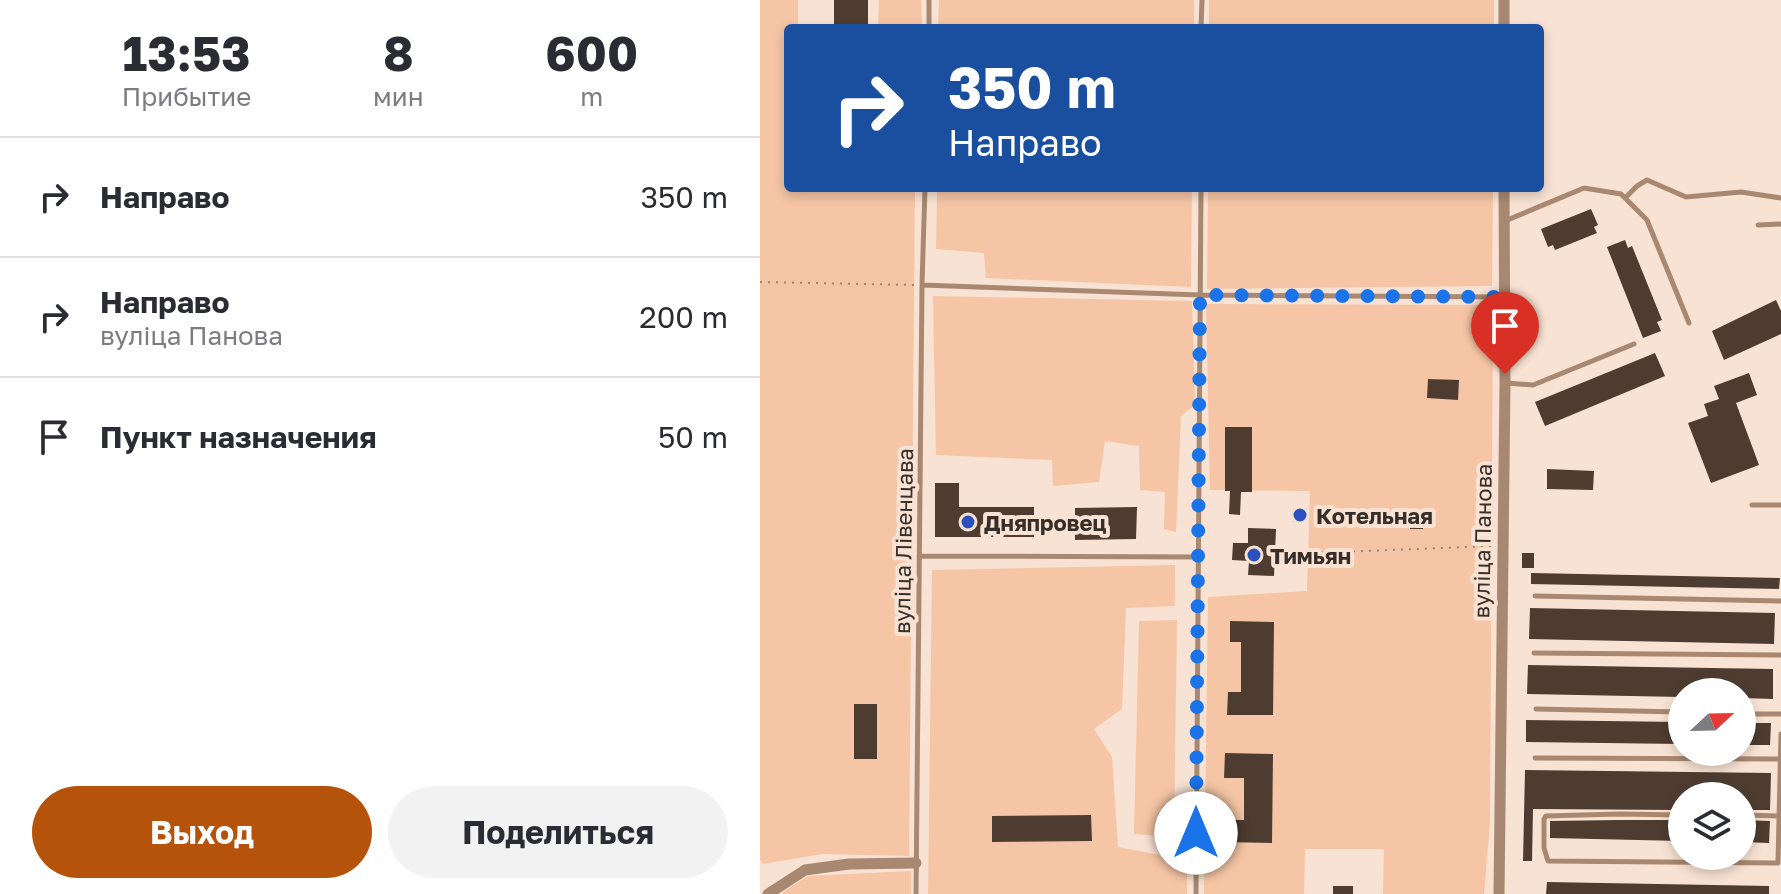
<!DOCTYPE html>
<html lang="ru">
<meta charset="utf-8">
<style>
:root{--surface:#fff;--page:#f2f2f3;--text:#2b2b33;--muted:#7c7c81;--line:#e1e1e2;--accent:#b45309}
body{margin:0;font-family:"Golos Text",sans-serif;background:var(--page);color:var(--text);height:100vh;display:flex;flex-direction:column;font-size:30px;white-space:nowrap}
*{box-sizing:border-box;margin:0}
p{font-size:26px;color:var(--muted)}
.icon{flex:none;width:44px;height:44px;fill:none;stroke:currentColor;stroke-width:2;stroke-linecap:round;stroke-linejoin:round}
.map{position:relative;flex:1;overflow:hidden}
.details{display:flex;flex-direction:column;background:var(--surface);width:760px}
.details>*{flex:none}
.hud{position:absolute;left:24px;top:24px;width:760px;height:168px;border-radius:8px;box-shadow:0 4px 12px #0003;background:#1a4fa0;color:#fff;overflow:hidden}
.needle{width:52px;rotate:68deg}
.fabs{position:absolute;left:908px;top:678px;display:grid;gap:16px}
.fabs a{display:grid;place-items:center;width:88px;height:88px;border-radius:50%;background:var(--surface);box-shadow:0 4px 12px #0003;font-size:40px}
.pin{position:absolute;display:grid;place-items:center;width:68px;height:68px;color:#fff;margin:-82px -34px;border-radius:50% 50% 50% 0;rotate:-45deg;box-shadow:0 0 8px #0007}
.pin .icon{rotate:45deg}
.me{position:absolute;width:88px;margin:-44px;rotate:0deg;stroke-linejoin:round;filter:drop-shadow(0 0 6px #0008)}
.turn{display:flex;align-items:center;gap:28px;height:168px;padding:0 32px;font-size:36px}
.turn .icon{width:104px;height:104px;stroke-width:2.5}
.turn b{display:block;font-size:56px;line-height:68px}
.eta{display:flex;justify-content:space-evenly;align-items:center;height:136px;text-align:center}
.eta b{font-size:48px;font-weight:700;line-height:56px}
.button{display:flex;gap:16px;margin-top:auto;padding:16px 32px}
.button a{flex:1;height:92px;border-radius:48px;background:var(--accent);color:#fff;font-size:32px;font-weight:700;line-height:92px;text-align:center}
.button a+a{background:var(--page);color:var(--text)}
ul{padding:0;list-style:none}
li{display:flex;align-items:center;gap:24px;height:120px;padding:0 32px;border-top:2px solid var(--line)}
li div{flex:1}
li b{display:block;font-size:30px}
li em{font-style:normal}
main{display:flex;flex:1;min-height:0}
.map>svg:first-child{display:block}
.green{fill:#f5c5a5}
.building{fill:#4e3c31}
.lines{fill:none;stroke-linecap:round;stroke-linejoin:round}
.path{stroke:#96877d;stroke-width:2;stroke-dasharray:2 6;stroke-linecap:butt}
.lane{stroke:#a88871;stroke-width:5}
.street{stroke:#a88871;stroke-width:11}
.route{stroke:#1a73e8;stroke-width:14;stroke-dasharray:0 25.2}
.poi-dot{fill:#2c50bf;stroke:#f8e2d3;stroke-width:3}
.labels{text-anchor:middle;dominant-baseline:central;stroke-width:8;stroke-linejoin:round;paint-order:stroke}
.poi-label{font-size:22px;font-weight:bold;fill:#372e29;stroke:#f8e2d3;text-anchor:start}
.street-label{font-size:22px;fill:#372e29;stroke:#f8e2d3}
</style>
<main>
<section class="details">
<div class="eta">
<div><b>13:53</b><p>Прибытие</p></div>
<div><b>8</b><p>мин</p></div>
<div><b>600</b><p>m</p></div>
</div>
<ul>
<li><svg class="icon" aria-label="right" viewBox="0 0 24 24"><path d="M7 20v-9h11M14 6l5 5-5 5"/></svg><div><b>Направо</b></div><em>350 m</em></li>
<li><svg class="icon" aria-label="right" viewBox="0 0 24 24"><path d="M7 20v-9h11M14 6l5 5-5 5"/></svg><div><b>Направо</b><p>вуліца Панова</p></div><em>200 m</em></li>
<li><svg class="icon" aria-label="arrive" viewBox="0 0 24 24"><path d="M6 21V4h12l-3 4 3 4H6"/></svg><div><b>Пункт назначения</b></div><em>50 m</em></li>
</ul>
<div class="button"><a>Выход</a><a>Поделиться</a></div>
</section>
<div class="map">
<svg width="1021" height="894" viewBox="0 0 1021 894">
<rect width="100%" height="100%" fill="#f8e2d3"/>
<!-- green -->
<path class="green" d="M0,0h38v28h-10v160h127l-6,668 -87,-2 -59,10 -3,-4z
M119,0h42l1,28h-44z
M179,0h255v28h-256z
M449,0h285v28h-285z
M177,188h255l-1,99 -205,-9 -2,-25 -48,-4z
M448,188h285l-1,98 -285,3z
M173,296l259,5 3,104 -14,11 -5,116 -12,-3 1,-37 -25,-2 -1,-44 -34,-5 -6,41 -46,4 -1,-26 -116,-5z
M446,304l287,1 -3,518 -6,71h-101l1,-45h-79l-1,45h-100l4,-297 99,-6 3,-100 -100,-1z
M415,565v41l-49,2 -4,101 -28,20 18,28 6,90 69,13v34h-259l4,-324z
M417,620l-3,217 -40,-3 5,-213z
M151,871v23h-128v-2l25,-16z"/>
<!-- building -->
<path class="building" d="M74,0h34v28h-34z
M831,209l7,16 -4,2 3,6 -42,17 -2,-5 -5,2 -7,-18z
M865,240l3,8 4,-2 30,74 -5,2 4,9 -18,7 -36,-91z
M1016,300l5,11v23l-57,26 -12,-29z
M895,353l10,23 -120,50 -10,-24z
M989,373l8,22 -21,8 23,62 -48,18 -23,-60 20,-7 -4,-12 15,-5 -5,-13z
M668,379l31,1 -1,20 -31,-2z
M465,427h27v65h-11l-1,23 -11,-1 1,-23h-5z
M787,469l47,2 -1,19 -46,-1z
M175,483h24v24h75v30h-99z
M377,507l-1,32 -61,1v-32z
M533,508h14l-1,14h-13z
M650,518h14l-1,11h-13z
M488,528l28,1 -2,47 -26,-1 1,-14 -17,-1 1,-17h15z
M762,553h12v15h-12z
M771,573l249,5 -1,11 -248,-5z
M770,608l245,5 -1,31 -245,-5z
M470,621l44,1 -1,93h-46l1,-23h13v-50h-11z
M768,665l245,4v30l-31,-1v-6h-60v5l-155,-3z
M94,704h23v55h-23z
M766,720l156,2v22l-156,-2z
M982,723h29l-1,22h-28z
M465,753l48,1 -1,89 -47,-1v-22h19v-42h-20z
M765,770l246,3 -1,37h-28v-14h-60v14l-149,-1 -1,52h-9z
M331,815l1,26 -100,1v-26z
M859,820h63v21l-132,-3v-17z
M982,820l28,1 -1,22 -27,-1z
M787,882l222,4v8h-223z
M573,886h20v8h-20z"/>
<g class="lines">
<!-- path -->
<path class="path" d="M0,282l155,3
M553,553l180,-7"/>
<!-- lane -->
<path class="lane" d="M169,28v-28
M441,28l1,-28
M865,198l12,-12 10,-6 39,17 55,-5 40,6
M745,221l79,-33 37,6 26,26 42,103
M998,225l23,-1
M162,285l278,10 303,2
M746,383l27,2 101,-41
M992,505h29
M159,556l279,1
M775,596l246,5
M774,653l247,2
M776,709l146,3
M982,714h39
M775,758l245,1
M922,815l-63,-1 -73,2 -2,3v29l4,13 230,2 3,-129
M982,815l37,1
M156,894l6,-609 3,-97
M436,894l5,-706"/>
<!-- street -->
<path class="street" d="M744,0v28
M8,894l37,-24 44,-6 67,-1
M739,894l6,-511 -1,-195"/>
</g>
<g class="lines">
<!-- route -->
<path class="route" d="M436,833l4,-538 304,2 1,77"/>
</g>
<!-- markers -->
<g class="poi-dot">
<circle cx="540" cy="515" r="8"/>
<circle cx="208" cy="522" r="8"/>
<circle cx="494" cy="555" r="8"/>
</g>
<g class="labels">
<!-- poi labels -->
<g class="poi-label">
<text x="556" y="515">Котельная</text>
<text x="224" y="522">Дняпровец</text>
<text x="510" y="555">Тимьян</text>
</g>
<!-- street labels -->
<g class="street-label">
<text transform="translate(143 541) rotate(-89)">вуліца Лівенцава</text>
<text transform="translate(722 541) rotate(-89)">вуліца Панова</text>
</g>
</g>
</svg>
<div class="fabs">
<a><svg class="needle" viewBox="-14 -14 28 28"><path d="M0-13l5 13h-10z" fill="#e53935"/><path d="M0 13l5-13h-10z" fill="#7c7c81"/></svg></a>
<a><svg class="icon" aria-label="layers" viewBox="0 0 24 24"><path d="M12 4l9 5-9 5-9-5zM3 14l9 5 9-5"/></svg></a>
</div>
<div class="pin" style="left:745px;top:374px;background:#d93025"><svg class="icon" aria-label="arrive" viewBox="0 0 24 24"><path d="M6 21V4h12l-3 4 3 4H6"/></svg></div>
<svg class="me" style="left:436px;top:833px" viewBox="-20 -20 40 40"><circle r="19" fill="#fff"/><path d="M0-13L10 11 0 6-10 11z" fill="#1a73e8"/></svg>
<div class="hud">
<div class="turn"><svg class="icon" aria-label="right" viewBox="0 0 24 24"><path d="M7 20v-9h11M14 6l5 5-5 5"/></svg><div><b>350 m</b>Направо</div></div>
</div>
</div>
</main>
